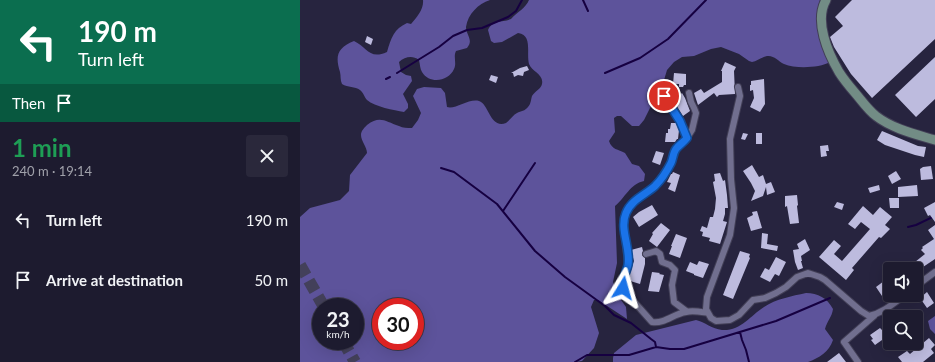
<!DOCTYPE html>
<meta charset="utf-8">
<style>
:root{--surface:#1d1b2f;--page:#2a283b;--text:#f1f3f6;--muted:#a0a1aa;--line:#3b394b}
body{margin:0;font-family:Lato,sans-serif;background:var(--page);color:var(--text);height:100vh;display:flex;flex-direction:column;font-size:15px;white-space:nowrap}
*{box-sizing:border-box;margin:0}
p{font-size:13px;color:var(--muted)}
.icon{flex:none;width:22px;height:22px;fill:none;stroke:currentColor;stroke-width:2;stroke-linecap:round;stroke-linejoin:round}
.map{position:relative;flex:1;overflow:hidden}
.sheet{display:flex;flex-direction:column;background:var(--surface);width:300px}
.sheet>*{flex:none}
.guide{background:#0b6e4f;color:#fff;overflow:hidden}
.buttons{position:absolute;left:583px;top:262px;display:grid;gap:8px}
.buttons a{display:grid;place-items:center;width:40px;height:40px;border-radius:4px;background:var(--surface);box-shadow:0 4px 16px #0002,0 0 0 1px var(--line);font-size:20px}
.speed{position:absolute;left:12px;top:298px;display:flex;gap:8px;font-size:20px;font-weight:700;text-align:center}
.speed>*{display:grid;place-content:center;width:52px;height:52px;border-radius:50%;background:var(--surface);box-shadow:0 4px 16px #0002,0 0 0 1px var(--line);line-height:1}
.speed small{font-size:10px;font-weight:400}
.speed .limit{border:6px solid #d22;background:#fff;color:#111}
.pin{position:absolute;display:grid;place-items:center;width:34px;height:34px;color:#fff;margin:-17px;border:2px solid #fff;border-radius:50%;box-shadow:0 1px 4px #0007}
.me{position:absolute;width:44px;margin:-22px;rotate:8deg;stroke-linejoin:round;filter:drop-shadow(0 0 3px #0008)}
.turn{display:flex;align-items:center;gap:14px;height:84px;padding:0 12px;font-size:18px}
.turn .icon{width:52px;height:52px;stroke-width:2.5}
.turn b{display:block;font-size:28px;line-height:34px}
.then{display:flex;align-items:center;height:38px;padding:0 12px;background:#0003;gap:8px;font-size:15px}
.round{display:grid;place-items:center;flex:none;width:42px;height:42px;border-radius:4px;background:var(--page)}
.headline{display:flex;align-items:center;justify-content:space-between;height:68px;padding:0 12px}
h1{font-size:24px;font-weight:700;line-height:30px;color:#1e9e55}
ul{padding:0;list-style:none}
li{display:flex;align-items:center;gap:12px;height:60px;padding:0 12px}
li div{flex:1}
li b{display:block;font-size:15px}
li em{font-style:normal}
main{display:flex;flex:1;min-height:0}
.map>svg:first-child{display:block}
.forest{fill:#5d539b;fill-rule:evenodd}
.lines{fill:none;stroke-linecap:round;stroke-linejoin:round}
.stream{stroke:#160041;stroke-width:2}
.building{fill:#bdbbde}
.highway-tunnel{stroke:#43405a;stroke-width:12;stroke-dasharray:12 6;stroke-linecap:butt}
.street-casing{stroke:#423f56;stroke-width:8}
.secondary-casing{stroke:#423f56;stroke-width:11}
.street{stroke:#716f8f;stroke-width:6}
.secondary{stroke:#728c85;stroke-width:9}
.route-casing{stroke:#114b97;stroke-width:10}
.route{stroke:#1a73e8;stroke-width:7}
</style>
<main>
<section class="sheet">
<div class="guide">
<div class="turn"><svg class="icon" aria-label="left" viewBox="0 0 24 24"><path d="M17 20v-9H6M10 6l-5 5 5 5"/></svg><div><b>190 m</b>Turn left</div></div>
<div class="then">Then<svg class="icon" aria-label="arrive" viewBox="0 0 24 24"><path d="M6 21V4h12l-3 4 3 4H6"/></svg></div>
</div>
<div class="headline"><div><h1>1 min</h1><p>240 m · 19:14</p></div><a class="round"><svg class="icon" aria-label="close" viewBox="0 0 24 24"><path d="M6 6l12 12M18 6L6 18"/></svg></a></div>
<ul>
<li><svg class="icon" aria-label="left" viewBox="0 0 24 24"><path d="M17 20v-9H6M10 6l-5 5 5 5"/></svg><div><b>Turn left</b></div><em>190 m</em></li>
<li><svg class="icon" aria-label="arrive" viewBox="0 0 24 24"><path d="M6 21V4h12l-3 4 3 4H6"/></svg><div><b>Arrive at destination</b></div><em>50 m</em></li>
</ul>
</section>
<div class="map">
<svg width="635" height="362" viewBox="0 0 635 362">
<rect width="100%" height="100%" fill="#27243f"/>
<!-- forest -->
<path class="forest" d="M123,0h67c-12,4 -22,14 -24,27 0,8 8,13 1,21l-11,3c-3,6 1,12 -2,18 -5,12 -24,16 -32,3 -2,-3 -2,-8 -3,-12 -7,-5 -14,-3 -20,2l2,10 5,3 5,1 1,5 -9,13 5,10v4l-4,4c-10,-2 -29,-5 -37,-12 -3,-3 -3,-7 -7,-10 -5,-4 -12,-2 -18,-6 -2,-4 -1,-8 -2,-12 -5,-16 -3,-24 14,-31 13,6 15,19 33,11 4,-14 7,-23 20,-29l4,1c6,-7 13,-15 12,-24z
M229,0h291c-7,22 -1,42 10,62 -11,6 -34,7 -46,2 -6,-3 -10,-9 -17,-8 -5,1 -10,5 -15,6l-3,-1 -10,-7 -18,-7 -10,2 -17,7 -12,1 -8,5 -7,8 -8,27 -9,11 -6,12 -5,6h-7l-11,-10h-4l-3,2 1,14 -6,9c3,9 9,8 16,12l7,11 7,2 6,8 -1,7c-14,3 -19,17 -29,25l2,57 -4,19 6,15 7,10 1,12 -29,-19h-4l-3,7 8,26 -5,15 -12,13 -7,1h-275v-145l10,-9 30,-8 9,-9 1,-16 17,-22c0,-6 -6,-12 -6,-18 0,-4 3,-7 6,-10 13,-10 19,-3 32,1 4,2 8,2 13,2l6,-8 3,-7 -8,-17 4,-7 7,-2 17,1 4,5 2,14c8,3 22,-9 32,-6 10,3 11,28 27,22 4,-3 7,-8 11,-10 4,-2 8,-2 11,-6 3,-3 3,-8 4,-11 3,-5 9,-7 10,-12 2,-10 -10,-12 -13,-20 -3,-11 4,-29 -11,-31l-16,9 -8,1 -3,-2 -3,-11c5,-11 14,-7 23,-11 6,-7 15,-11 18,-19zM21,307h34v34h-34zM81,307h34v34h-34z
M506,293c12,0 21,5 27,16 -1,8 -6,12 -8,20l8,11c-4,12 -14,18 -25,22h-195v-4l1,-5 22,-18 60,-15c9,2 16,9 26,10 19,1 28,-14 42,-23 12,-8 28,-11 42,-14z
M635,316v18l-5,-5 -2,-8z"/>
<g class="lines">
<!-- stream -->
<path class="stream" d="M283,0l5,11
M97,73l42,-26 14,-11 14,-6 15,-2 26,-11 8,-6 6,-11
M305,73l35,-15 28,-19 38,-39
M86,79l4,-2
M141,168l13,4 43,32 38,47 30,26 40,29 9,9 17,8 20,16 4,3 1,5
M203,211l32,-48
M608,227l8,-2 19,-9
M440,332l2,8 4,10 3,12
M275,362l12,-7h42l27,-8 14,2h14l92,-28 54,-23"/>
</g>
<!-- building -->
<path class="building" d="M552,0h83v39l-63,59 -21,-24 -17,-27 -4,-10 13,-11 -8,-9z
M67,36l6,3 -2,6 -6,-3z
M635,57v42l-19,18 -21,-22z
M425,62l11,5 -2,4 1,23 -16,1 -2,2 -3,-4 -16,12 -4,-12 7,-4 3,4 18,-11v-11h-1z
M227,66l2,4 -5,2 -1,4 -5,-1 -4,2 -1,-4h-2l9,-5z
M374,73l12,1v11h-2l-1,2h-4v-3h-6z
M191,75l7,2 -2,6 -7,-3z
M464,79l1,25 -5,8 -10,-5 4,-9 -1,-8 -3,1v-6h1v-4z
M382,93l3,5 5,13 -7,5 -10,-16z
M371,123h5l3,7 -1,9h-1l-2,3h-10l1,-9h2v-4h2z
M582,131l36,15 8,1 -2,10 -9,-2 -30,-10 -8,-5z
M443,133l5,1 -3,6 -4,-1z
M456,133h6v11h-6z
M528,145l1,6h-3l1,5 -6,1 -1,-11z
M356,151l8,2 -4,12 -8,-3z
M452,165l7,12 4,-2 3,9 5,-2 4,10 -8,3 -1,-8 -3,9 -12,5 4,-10 -4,-8 -8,-12z
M631,166l2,13 -12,1 -1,-11 3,-2z
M596,171l5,8 -9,5 -4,-8z
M373,172l7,3 -5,17 -7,-3 3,-6 -4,-1 4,-8h1z
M420,173l3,8 2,-1 2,15 1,13h-3v6l-2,7 4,1 -7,22 -11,-3 1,-3 -8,-2 1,-4 -3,-1 2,-5 5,2 3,-11h3l2,-8 1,-11 -3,-16 2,-1 -1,-7z
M579,185l1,5 -10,3 -2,-5z
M617,185l1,11 -20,1v-10z
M497,195l1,10 -1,1 2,17 -9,1 -3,-18 -2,1v-11z
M589,198h10v10h-9z
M537,202l7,2 -2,6 -8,-3z
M635,202v20l-5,-7 -2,1 -4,-8z
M352,205l6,10 -19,12 -6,-10 6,-5z
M563,206l10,9 7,-8 12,10 -7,8 5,4 -9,9 -2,-1 -27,31 2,2 -8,10 -27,-23 15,-17 7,6 -7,8 8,7 28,-32 -9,-7 -6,7 -7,-5z
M457,211l5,17 -11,3 -4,-13 6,-3 -1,-3z
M361,223l9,7 -13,17 -8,-6 4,-7 -1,-1z
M635,225v34l-15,10 -5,-7 10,-8 -4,-4 2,-2 -1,-1 12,-8 -6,-9z
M462,233l6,1 -1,10 11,2 -1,5 -16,-3z
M376,234l11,4 -7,20 -11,-4 3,-8h-1z
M505,239l5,11 -9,6 1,5h-1l2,7 -5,2 -3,-8 -2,-12 6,-1 -2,-5z
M342,247l1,4 -1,4 3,3v6l-5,20 -13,-4 7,-19 -3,-11z
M440,251l10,3 -1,3 1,1 -17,41 -10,-4z
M476,257l10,5 -7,14 -4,-2 -5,8 -10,-5 5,-9 4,2z
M399,261l10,3 -6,14 -9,-3v-1l-8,-3 4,-9 7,3z
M352,272l8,1 -1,1 5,1 -5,17 -11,-1z
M584,281l4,5 -3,1 5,6 -5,4 -2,-3 -1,2 -6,-9z
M627,292l7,11 -7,5 -7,-10z
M580,328l3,3 1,-1 5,5 -14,10 -4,-5 2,-1 -3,-4z
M629,338l6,7 -4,4 3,4 -11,9h-21l-4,-5 9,-6 3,3z
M539,353l7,9h-19z"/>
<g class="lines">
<!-- highway-tunnel -->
<path class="highway-tunnel" d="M0,265l24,42
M43,341l12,21"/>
<defs>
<path id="street" d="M438,87l2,9 -10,43 1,40 3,29 -4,27 -23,62 -1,12 5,9 5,3 14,-1 9,-5 14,-15 12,-2 11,-5 10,-6 11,-10 11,-4 12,4 5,3 36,31 8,5c14,-3 25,-13 36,-21
M389,93l2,9 3,6 2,5 -4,17 -5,8 -11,10 -5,15 -11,17 -11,11 -12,7 -7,7 -4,7 -3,9 5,43 -6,18 1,6 5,7 24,27c13,2 21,-8 34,-10 7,-2 15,0 22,1
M365,96l15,25 7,17
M346,254l10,-3 4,3 2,8 8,3 5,5 -3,15 2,17 12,9
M616,286l19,-14
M558,362l-14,-20 31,-27"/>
<path id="secondary" d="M526,0c-12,21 2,53 13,72 5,8 11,15 17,22 6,7 12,16 20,22 17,13 39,18 59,24"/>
</defs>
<!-- street casing -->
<use href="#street" class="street-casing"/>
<!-- secondary casing -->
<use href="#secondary" class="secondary-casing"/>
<!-- street -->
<use href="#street" class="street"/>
<!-- secondary -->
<use href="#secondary" class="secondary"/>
</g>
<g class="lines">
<defs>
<path id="route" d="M323,288c-2,-9 3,-14 5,-23 3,-17 -9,-36 -2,-52 5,-13 19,-18 29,-27 6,-6 12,-15 16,-23 2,-4 2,-10 5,-14 3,-4 8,-7 11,-11l-7,-17 -16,-25"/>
</defs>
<!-- route casing -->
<use href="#route" class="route-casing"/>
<!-- route -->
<use href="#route" class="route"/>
</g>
</svg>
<div class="buttons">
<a><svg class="icon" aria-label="sound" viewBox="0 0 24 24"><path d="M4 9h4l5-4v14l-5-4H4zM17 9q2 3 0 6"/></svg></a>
<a><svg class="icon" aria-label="search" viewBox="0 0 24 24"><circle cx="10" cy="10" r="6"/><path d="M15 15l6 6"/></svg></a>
</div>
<div class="speed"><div>23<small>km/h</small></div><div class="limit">30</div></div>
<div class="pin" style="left:364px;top:96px;background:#d93025"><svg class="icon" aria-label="arrive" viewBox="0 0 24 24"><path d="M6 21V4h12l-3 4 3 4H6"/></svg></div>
<svg class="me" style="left:323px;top:288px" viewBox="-20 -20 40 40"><path d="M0-17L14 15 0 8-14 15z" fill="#1a73e8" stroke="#fff" stroke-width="4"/></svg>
</div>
</main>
